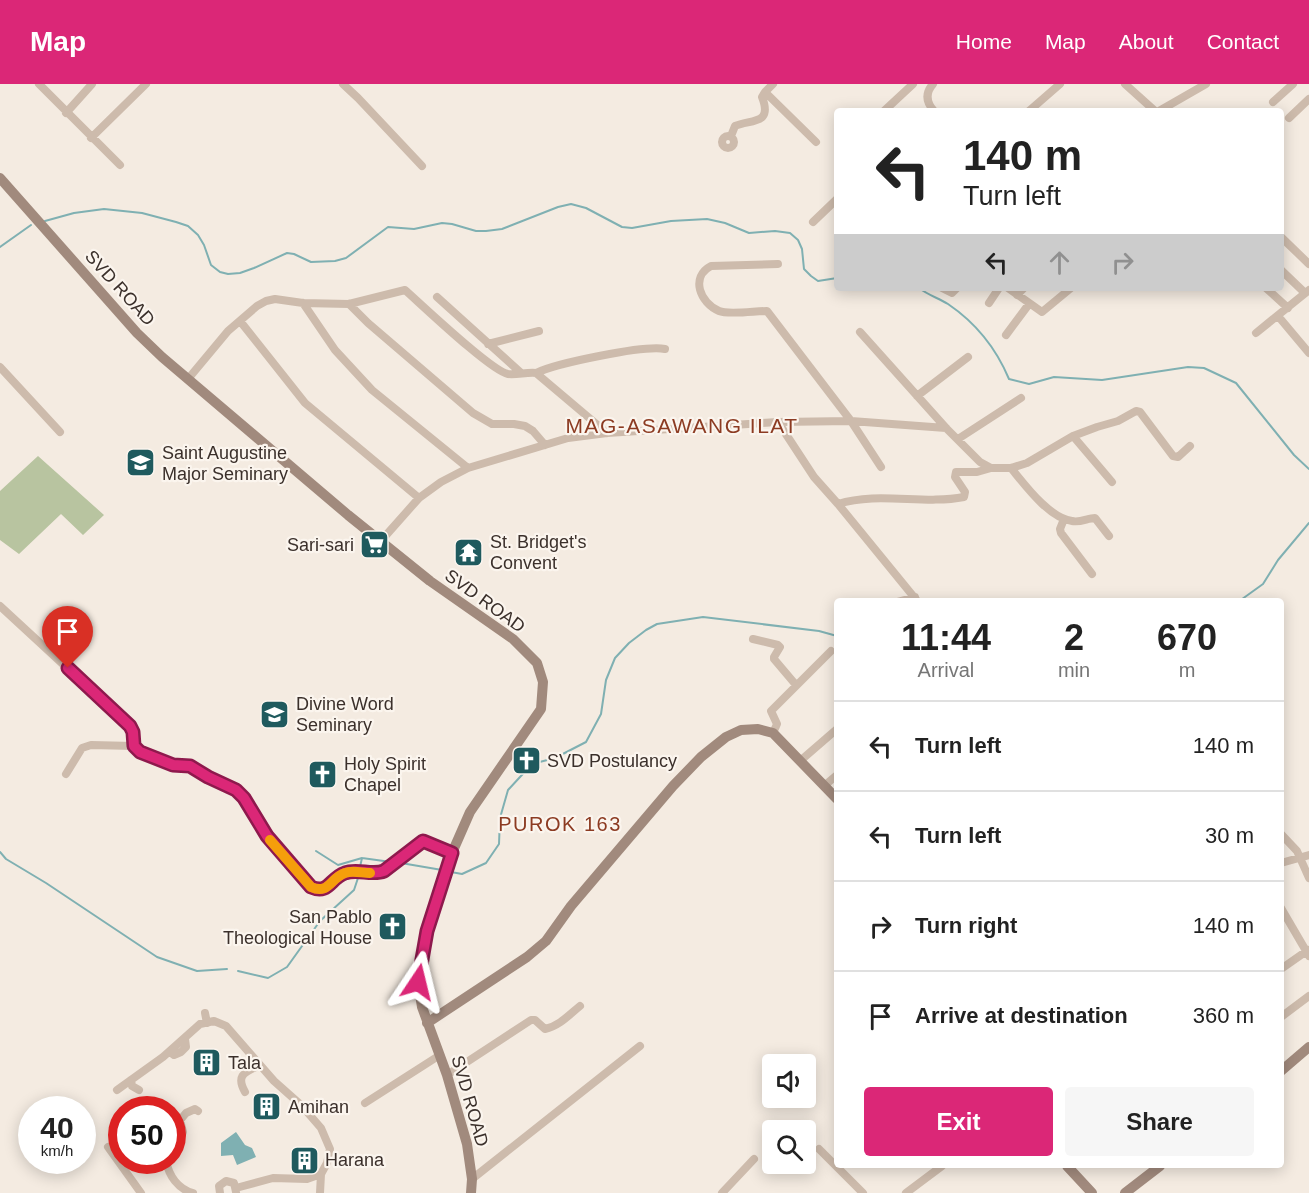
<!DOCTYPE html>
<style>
:root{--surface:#fff;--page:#f6f6f6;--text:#222;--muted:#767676;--line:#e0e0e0;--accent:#db2777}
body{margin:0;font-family:Helvetica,sans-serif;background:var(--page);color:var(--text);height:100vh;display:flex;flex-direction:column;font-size:22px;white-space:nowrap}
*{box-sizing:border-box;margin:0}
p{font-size:20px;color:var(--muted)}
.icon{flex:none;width:33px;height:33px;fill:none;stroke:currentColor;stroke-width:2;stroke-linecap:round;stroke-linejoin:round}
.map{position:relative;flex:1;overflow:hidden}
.side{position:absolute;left:834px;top:514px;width:450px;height:570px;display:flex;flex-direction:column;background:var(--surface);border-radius:6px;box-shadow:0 3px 15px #0003}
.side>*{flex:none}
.hud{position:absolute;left:834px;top:24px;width:450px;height:183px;border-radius:6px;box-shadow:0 3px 15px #0003;background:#fff;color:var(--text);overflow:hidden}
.fabs{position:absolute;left:762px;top:970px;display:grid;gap:12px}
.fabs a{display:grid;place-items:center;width:54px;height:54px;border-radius:6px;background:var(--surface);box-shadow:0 3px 15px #0003;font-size:30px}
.speed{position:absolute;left:18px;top:1012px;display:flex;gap:12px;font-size:30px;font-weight:700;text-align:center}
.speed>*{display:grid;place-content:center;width:78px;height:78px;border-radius:50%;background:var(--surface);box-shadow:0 3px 15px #0003;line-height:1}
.speed small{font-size:15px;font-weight:400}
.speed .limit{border:9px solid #d22;background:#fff;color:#111}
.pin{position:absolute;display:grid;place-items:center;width:51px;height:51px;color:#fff;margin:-62px -26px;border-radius:50% 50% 50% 0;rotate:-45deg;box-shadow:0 0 6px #0007}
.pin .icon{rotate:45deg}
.me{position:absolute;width:66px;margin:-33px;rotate:10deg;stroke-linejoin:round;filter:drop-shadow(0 0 4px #0008)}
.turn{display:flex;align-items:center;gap:21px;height:126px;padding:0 30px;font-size:27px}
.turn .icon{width:78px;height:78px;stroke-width:2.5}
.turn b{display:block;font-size:42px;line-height:51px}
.lanes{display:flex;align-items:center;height:57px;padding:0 30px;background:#0003;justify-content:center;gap:30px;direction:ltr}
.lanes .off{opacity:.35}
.eta{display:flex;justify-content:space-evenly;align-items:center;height:102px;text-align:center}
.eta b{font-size:36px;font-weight:600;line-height:42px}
.primary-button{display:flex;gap:12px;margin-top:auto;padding:12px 30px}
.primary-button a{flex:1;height:69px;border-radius:6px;background:var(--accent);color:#fff;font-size:24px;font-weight:600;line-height:69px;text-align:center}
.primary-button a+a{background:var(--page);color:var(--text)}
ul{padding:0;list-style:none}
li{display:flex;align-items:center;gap:18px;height:90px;padding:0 30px;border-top:2px solid var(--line)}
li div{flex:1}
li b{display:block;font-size:22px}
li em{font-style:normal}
header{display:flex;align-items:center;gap:36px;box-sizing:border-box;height:84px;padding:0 30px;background:var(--accent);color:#fff}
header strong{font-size:28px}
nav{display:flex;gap:33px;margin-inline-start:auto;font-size:21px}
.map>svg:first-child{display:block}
.green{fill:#b8c4a0}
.water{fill:#7fb0b2}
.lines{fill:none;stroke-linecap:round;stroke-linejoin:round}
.stream{stroke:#7fb0b2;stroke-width:2}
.street{stroke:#cdbbac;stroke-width:8}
.secondary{stroke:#a18a7d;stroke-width:10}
.route-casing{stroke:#8e194d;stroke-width:15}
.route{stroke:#db2777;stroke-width:10}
.slow{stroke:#f59e0b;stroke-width:10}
.labels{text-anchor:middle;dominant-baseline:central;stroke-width:4.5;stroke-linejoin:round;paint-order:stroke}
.street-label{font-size:18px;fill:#3b302b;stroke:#fbf5ee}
.poi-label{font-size:18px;fill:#3b302b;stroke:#fbf5ee;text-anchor:start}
.neighbourhood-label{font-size:20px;letter-spacing:1.5px;fill:#8c3b22;stroke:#fbf5ee}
.quarter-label{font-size:21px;letter-spacing:1.5px;fill:#8c3b22;stroke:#fbf5ee}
</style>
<header>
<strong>Map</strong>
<nav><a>Home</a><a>Map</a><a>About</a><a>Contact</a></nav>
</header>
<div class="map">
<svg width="1309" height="1109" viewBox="0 0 1309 1109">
<rect width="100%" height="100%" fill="#f4ebe1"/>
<!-- green -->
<path class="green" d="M38,372l66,59 -21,20 -22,-21 -42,40 -19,-14v-49z"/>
<!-- water -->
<path class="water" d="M236,1048l9,13 7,3 4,9 -19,8 -4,-10 -12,1v-13z"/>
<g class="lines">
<!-- stream -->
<path class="stream" d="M45,137l29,-8 30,-4 38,4 34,9 12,4 10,9 6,10 7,20 9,7 8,2 12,-1 14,-5 33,-15 7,1 17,8 24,-1 11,-3 42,-31 26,2 28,-6 10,1 24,7h10l16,-2 56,-22 13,-3 15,4 36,19 10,1 39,-7 36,-2 18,4 24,10 26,-2 15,2 8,7 4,9 2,20 7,7 7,5 19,-3
M0,163l31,-22
M919,204c9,7 19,10 29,16 28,19 48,44 61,75l20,5 25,-7 48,3 86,-13 16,1 32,15 58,72 15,14
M1238,518l25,-18 15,-24 31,-37
M316,767l22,14 24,-7 29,4
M0,768l6,7 40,24 111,74 40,14 30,-2
M401,779l41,7
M360,783l2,-9
M451,788l11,2 24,-11 13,-19 1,-26 8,-28 24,-26 23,-6 31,-16 15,-28 5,-34 9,-22 14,-15 17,-13 11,-6 46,-7 116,14 18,5
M238,887l30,7 19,-11 33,-46 34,-31 4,-12"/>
<!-- street -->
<path class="street" d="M39,0l81,81
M343,0l15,14 64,68
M773,0l-8,8 51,50
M933,0c-8,9 -7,18 1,27
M1125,0l30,27
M1273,18l20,-18
M884,27l29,-27
M1029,27l31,-27
M1159,27l47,-27
M66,29l26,-29
M1289,34l20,-19
M722 58a6 6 0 1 1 12 0a6 6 0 1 1-12 0Z
M731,52l4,-10c16,-7 38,-1 27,-29l3,-5
M91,54l55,-54
M813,138l24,-23
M1281,153l28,27
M778,180l-67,2c-21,11 -11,37 8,45 9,4 36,0 48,0l84,110 30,46
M1281,186l24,23
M942,204l10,5 5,-5
M1008,204l34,24 29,-24
M1266,204l22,20
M1017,211l7,-7
M437,213l83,75
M303,219l32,47 37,40 96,78
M989,219l10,-15
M349,220l19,19 105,90 19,11h22l11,2 8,5 12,14
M1278,232l31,37
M240,237l65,82 114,95
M860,248l86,96 34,34 11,6h20l16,-5 46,-27 24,-9 21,-6 18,-10 4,1 33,44 5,1 12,-11
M1256,249l53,-43
M1006,251l23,-31
M488,260l51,-13
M0,283l60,65
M536,289c21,-10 108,-28 129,-24
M188,295l40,-48 29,-25 9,-5 9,-2 28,4 46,1 56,-14c17,15 86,81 103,84 9,1 19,-2 28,-1l71,60
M917,312l51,-39
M778,338l36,55 24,27 80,98
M1073,352l39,46
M958,355l63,-41
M1011,384c14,17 38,50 61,53 8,2 16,-3 23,-3l14,18
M838,420c40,-13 85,1 126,-7l1,-5 -10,-15 1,-5h21l14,-4
M1064,435l-4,10 1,4 31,41
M380,458l39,-44 22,-16 27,-14 100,-30 39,-5 171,-11 73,-1 95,7
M897,518l18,-5
M0,522l130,120 3,6 1,14 6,6 33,13 17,1 18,11 28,13 8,8 23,38 44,51c18,7 20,-9 34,-14 12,-5 27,2 39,-2l39,-30 29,12
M753,555l25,6 2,2 -6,10v2l22,26
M773,649l4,-9 -6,-13 60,-60
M800,677l37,-32
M66,690l16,-26 9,-3 43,1
M824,702l13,-11
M1281,750l16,17 12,27
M1281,779l28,-8
M1281,824l28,48
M1281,885l27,-19
M205,929l2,10
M1281,933l28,-21
M170,968l4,3 7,-3 5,-5 -1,-8
M447,991l84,-55h4l10,9c14,-3 24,-14 35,-23
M131,996l1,6 7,4
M117,1006l46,-33 37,-33 14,-3 12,5 48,55 27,24 20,23 9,21 -3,14 -6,11 -1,19
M245,1008c-10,-18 1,-20 15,-27
M365,1019l75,-48
M172,1040l8,-4 3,12 -3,7 -8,3
M172,1046l14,-17 9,-4 3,2
M108,1063l33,46
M819,1065l44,44
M166,1077c3,15 12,28 27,32
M472,1095l168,-133
M236,1104l37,-10 34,1 14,-5
M220,1109l-1,-7 7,-5 8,2 2,9
M722,1109l32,-34
M906,1109l36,-27"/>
<!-- secondary -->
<path class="secondary" d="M0,94l137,155 25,24 186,158 82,66 83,58 24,24 6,19 -2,27 -71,103 -18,41 -25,78 -9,51 4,25 25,68 20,69 5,35 -1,14
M427,939l100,-66 19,-16 25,-35 102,-120 28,-29 25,-20 15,-7 17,-1 15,4 64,66
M1281,987l28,-24
M1067,1082l25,27
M1125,1109l35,-27"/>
</g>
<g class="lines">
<defs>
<path id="route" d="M68,584l62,58 3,6 1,14 6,6 33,13 17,1 18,11 28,13 8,8 23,38 44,51c18,8 19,-9 34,-14 12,-5 27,3 39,-2l39,-30 29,12 -25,78 -9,51"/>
</defs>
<!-- route casing -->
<use href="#route" class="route-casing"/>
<!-- route -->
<use href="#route" class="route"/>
<!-- slow -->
<path class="slow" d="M270,756l41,47c18,8 19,-9 34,-14 7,-3 17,0 25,0"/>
</g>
<!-- icons -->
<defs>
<symbol id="university-square" viewBox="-11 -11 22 22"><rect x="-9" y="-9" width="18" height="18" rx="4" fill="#1f5a5e" stroke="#fbf5ee"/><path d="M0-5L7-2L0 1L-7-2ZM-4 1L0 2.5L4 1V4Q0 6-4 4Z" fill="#fff"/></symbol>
<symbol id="supermarket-square" viewBox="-11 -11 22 22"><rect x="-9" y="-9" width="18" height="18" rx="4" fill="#1f5a5e" stroke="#fbf5ee"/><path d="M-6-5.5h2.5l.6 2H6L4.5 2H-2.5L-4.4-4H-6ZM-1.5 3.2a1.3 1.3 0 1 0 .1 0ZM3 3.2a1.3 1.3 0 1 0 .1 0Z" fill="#fff"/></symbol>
<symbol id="temple-square" viewBox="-11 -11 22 22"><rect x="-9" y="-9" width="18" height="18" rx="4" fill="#1f5a5e" stroke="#fbf5ee"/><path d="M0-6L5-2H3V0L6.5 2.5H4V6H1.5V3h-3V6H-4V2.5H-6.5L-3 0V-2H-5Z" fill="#fff"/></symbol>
<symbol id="church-square" viewBox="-11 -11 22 22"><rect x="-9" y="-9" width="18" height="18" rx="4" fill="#1f5a5e" stroke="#fbf5ee"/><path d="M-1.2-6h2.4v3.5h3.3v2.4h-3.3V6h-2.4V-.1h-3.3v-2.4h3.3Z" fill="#fff"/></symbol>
<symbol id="building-square" viewBox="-11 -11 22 22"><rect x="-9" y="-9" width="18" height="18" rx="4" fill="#1f5a5e" stroke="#fbf5ee"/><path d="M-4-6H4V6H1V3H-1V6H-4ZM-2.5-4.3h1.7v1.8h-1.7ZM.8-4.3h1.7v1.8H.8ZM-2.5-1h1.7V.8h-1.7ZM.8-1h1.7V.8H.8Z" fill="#fff"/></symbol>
</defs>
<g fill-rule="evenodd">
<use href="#university-square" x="124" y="362" width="33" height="33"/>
<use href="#supermarket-square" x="358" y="444" width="33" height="33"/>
<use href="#temple-square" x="452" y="452" width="33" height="33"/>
<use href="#university-square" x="258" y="614" width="33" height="33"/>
<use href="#church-square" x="510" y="660" width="33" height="33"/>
<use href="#church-square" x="306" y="674" width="33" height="33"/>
<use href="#church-square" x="376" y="826" width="33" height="33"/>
<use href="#building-square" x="190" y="962" width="33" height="33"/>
<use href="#building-square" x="250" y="1006" width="33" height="33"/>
<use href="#building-square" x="288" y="1060" width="33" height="33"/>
</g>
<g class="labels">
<!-- street labels -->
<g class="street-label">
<text transform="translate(120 204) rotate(48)">SVD ROAD</text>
<text transform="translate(485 517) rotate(36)">SVD ROAD</text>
<text transform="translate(470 1017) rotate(74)">SVD ROAD</text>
</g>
<!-- poi labels -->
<g class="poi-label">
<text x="162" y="369">Saint Augustine<tspan x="162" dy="21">Major Seminary</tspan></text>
<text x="490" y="458">St. Bridget's<tspan x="490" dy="21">Convent</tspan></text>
<text x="354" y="461" text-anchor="end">Sari-sari</text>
<text x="296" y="620">Divine Word<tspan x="296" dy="21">Seminary</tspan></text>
<text x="547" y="677">SVD Postulancy</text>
<text x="344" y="680">Holy Spirit<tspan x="344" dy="21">Chapel</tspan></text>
<text x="372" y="833" text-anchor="end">San Pablo<tspan x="372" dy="21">Theological House</tspan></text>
<text x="228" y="979">Tala</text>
<text x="288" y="1023">Amihan</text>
<text x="325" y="1076">Harana</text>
</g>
<!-- neighbourhood labels -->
<g class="neighbourhood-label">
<text x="560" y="740">PUROK 163</text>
</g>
<!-- quarter labels -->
<g class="quarter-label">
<text x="682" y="341">MAG-ASAWANG ILAT</text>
</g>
</g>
</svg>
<div class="fabs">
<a><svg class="icon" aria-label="sound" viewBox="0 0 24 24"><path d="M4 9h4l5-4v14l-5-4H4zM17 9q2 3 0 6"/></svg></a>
<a><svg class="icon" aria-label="search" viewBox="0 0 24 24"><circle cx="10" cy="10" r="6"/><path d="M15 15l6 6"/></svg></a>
</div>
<div class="speed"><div>40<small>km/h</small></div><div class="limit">50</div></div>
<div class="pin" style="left:68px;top:584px;background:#d93025"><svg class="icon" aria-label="arrive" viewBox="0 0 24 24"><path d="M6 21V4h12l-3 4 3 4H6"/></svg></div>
<svg class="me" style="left:418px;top:898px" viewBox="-20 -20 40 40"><path d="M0-17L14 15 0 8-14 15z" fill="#db2777" stroke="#fff" stroke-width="4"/></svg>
<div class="hud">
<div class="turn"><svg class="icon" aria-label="left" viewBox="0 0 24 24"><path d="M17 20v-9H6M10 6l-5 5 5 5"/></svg><div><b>140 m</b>Turn left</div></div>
<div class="lanes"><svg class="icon" aria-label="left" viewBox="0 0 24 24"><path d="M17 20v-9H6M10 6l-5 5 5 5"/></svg><svg class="icon off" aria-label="ahead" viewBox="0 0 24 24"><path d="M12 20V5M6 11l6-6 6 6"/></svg><svg class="icon off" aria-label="right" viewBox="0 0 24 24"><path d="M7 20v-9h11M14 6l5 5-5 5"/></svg></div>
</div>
<section class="side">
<div class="eta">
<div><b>11:44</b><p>Arrival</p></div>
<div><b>2</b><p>min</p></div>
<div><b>670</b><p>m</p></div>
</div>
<ul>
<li><svg class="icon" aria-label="left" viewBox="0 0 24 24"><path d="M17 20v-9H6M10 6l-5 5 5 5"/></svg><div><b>Turn left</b></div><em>140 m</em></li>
<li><svg class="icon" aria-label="left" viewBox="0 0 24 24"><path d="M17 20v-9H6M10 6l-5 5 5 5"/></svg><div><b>Turn left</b></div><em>30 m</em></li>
<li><svg class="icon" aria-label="right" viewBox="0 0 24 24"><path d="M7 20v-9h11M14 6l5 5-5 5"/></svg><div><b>Turn right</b></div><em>140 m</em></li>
<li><svg class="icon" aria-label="arrive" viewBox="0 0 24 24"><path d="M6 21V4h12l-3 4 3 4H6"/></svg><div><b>Arrive at destination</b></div><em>360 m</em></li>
</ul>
<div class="primary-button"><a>Exit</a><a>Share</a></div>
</section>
</div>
